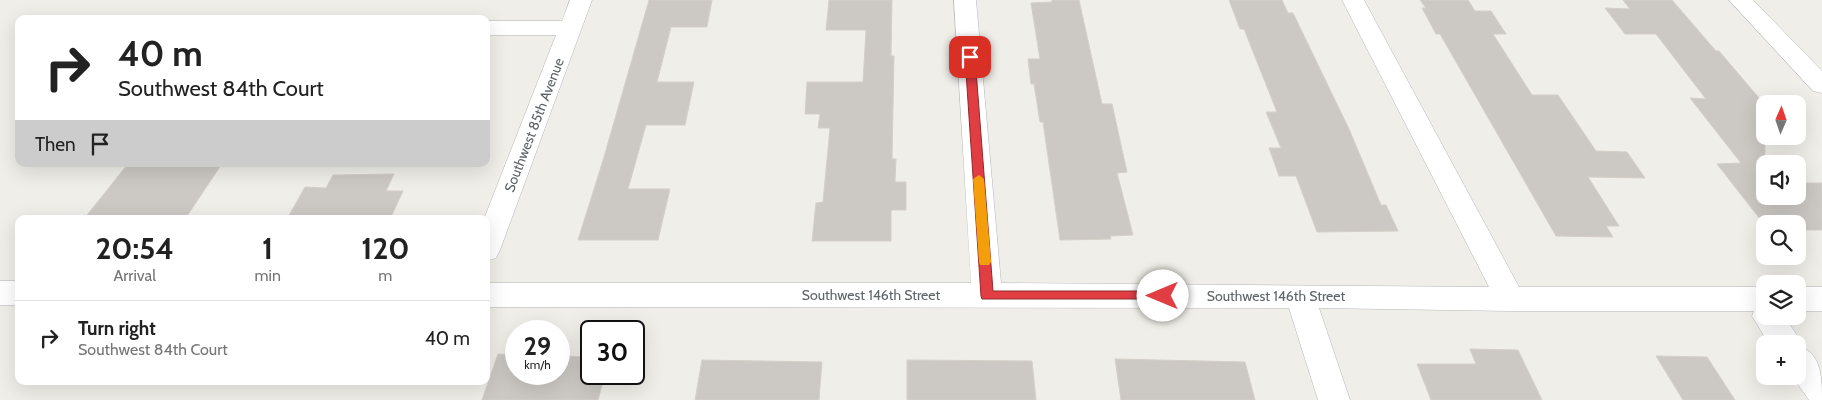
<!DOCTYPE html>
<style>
:root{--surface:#fff;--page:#f6f6f6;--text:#222;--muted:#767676;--line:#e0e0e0}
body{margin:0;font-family:Cabin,sans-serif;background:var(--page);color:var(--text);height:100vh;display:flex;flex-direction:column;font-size:19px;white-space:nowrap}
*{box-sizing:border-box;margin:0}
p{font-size:16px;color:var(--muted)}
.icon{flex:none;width:28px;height:28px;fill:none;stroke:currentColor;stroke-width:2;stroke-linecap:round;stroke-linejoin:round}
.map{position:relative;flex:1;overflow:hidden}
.side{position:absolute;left:15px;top:215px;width:475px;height:170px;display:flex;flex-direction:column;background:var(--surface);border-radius:10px;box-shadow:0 5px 20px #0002}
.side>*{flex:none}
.top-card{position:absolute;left:15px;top:15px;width:475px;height:152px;border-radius:10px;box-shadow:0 5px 20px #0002;background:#fff;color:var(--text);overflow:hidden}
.needle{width:32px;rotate:2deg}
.buttons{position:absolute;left:1756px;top:95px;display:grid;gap:10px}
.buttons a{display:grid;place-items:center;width:50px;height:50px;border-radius:10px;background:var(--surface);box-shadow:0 5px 20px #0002;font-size:25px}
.speed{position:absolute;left:505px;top:320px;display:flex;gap:10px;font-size:25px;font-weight:700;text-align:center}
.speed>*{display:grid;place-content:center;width:65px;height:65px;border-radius:50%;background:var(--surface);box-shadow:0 5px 20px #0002;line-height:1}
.speed small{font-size:12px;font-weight:400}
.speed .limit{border:2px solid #111;border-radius:8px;background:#fff;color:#111}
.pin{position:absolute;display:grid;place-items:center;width:42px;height:42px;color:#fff;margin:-21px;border-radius:10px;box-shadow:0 2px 8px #0006}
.me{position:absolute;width:55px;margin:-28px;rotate:270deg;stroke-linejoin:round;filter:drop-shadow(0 0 4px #0008)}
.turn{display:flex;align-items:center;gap:18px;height:105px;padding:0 20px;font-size:22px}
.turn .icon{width:65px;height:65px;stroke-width:2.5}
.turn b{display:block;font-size:35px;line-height:42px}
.then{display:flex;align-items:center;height:48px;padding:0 20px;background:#0003;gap:10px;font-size:19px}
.eta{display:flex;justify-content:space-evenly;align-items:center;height:85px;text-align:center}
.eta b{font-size:30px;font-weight:700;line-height:35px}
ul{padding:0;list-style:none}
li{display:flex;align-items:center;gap:15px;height:75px;padding:0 20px;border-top:1px solid var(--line)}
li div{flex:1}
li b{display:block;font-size:19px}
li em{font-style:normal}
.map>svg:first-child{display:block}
.building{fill:#ccc9c4;stroke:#d5cfc7}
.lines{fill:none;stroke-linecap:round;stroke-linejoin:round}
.minor-casing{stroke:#b3b6b9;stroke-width:1}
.minor{fill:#fff;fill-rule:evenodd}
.route{fill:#e13e43;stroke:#92282c}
.slow{fill:#f59e0b}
.labels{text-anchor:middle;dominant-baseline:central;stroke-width:4;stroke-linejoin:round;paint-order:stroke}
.street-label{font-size:14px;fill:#5f6467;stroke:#fff}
</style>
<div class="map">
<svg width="1822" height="400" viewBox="0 0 1822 400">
<rect width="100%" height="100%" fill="#f0eee8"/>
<!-- building -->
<path class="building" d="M649,0h63l-5,27h-36l-14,55h37l-9,43h-39l-18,64h42l-12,51h-80l26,-83z
M829,0h63l-1,56h3l-2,103h4l-1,23h11v28h-15v31h-79l4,-38 7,-1 7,-74h-12l2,-14h-15l2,-32h56l3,-52h-40z
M1052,0h27l23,104h10l15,68 -10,1 16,62 -23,1 1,3 -51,1 -17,-118h-3l-6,-38h-3l-3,-25h12l-9,-56 21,-1z
M1229,0h53l6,13h5l56,116 32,76h5l12,26 -81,1 -21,-56h-17l-10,-28h12l-15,-36h11l-33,-83h-4z
M1420,0h48l7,11h16l15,23h-13l39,61h26l38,56 31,1 18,26 -57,-1 31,49h-13l7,11 -57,-1 -116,-202h-4l-14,-26h4z
M1623,0h49l44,51h3l46,54v58l4,1h-4v32h33v-13h24v47h-17l-6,-6h-35l-47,-60 24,-1 -51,-65 16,1 -50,-65h-31l-20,-26 25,1z
M127,165h94l-36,54h-101z
M394,174l-8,17h17l-13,28h-103l18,-32 21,1 7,-13z
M1470,349l48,1 24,50h-111l-14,-36h59z
M498,354l18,1v19h43v-18l32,1v17h14l-7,26h-116z
M1656,356l51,1 28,43h-52z
M1115,359l130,3 10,38h-134z
M702,360l120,2 -3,38h-124z
M907,360l125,1 4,39h-129z"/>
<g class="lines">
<defs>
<path id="minor" d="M570,0h22l-92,250 -4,8 -10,3v-42h-2l72,-184h-70v-14h76z
M954,0h22l25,283 488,4 -147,-287h22l155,287h246v29h19l19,28 -2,3c21,8 21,32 21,53h-13l-17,-24h6v-32h-29l-17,-28 2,-5h-244l-191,-3 31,92h-32l-29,-92 -803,-1v-24h485z
M1729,0h24l69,71v22l-9,-2z
M0,281h19v24h-19z
M1798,287h24v24h-24z"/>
</defs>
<!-- minor casing -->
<use href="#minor" class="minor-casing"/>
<!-- minor -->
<use href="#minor" class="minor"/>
</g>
<!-- route -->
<path class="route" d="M970,54l5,3 18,234h170l4,1 2,4 -2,3h-185l-1,-3 -16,-239z"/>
<!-- slow -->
<path class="slow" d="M979,175l5,4 7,83 -2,3h-9l-1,-3 -6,-83z"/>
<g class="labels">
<!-- street labels -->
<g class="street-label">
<text transform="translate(534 125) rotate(-69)">Southwest 85th Avenue</text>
<text x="871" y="295">Southwest 146th Street</text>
<text x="1276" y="296">Southwest 146th Street</text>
</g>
</g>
</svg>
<div class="buttons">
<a><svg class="needle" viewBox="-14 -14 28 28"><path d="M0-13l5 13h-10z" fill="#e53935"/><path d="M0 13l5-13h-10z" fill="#767676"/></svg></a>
<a><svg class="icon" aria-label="sound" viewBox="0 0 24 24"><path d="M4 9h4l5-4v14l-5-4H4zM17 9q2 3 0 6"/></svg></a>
<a><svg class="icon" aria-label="search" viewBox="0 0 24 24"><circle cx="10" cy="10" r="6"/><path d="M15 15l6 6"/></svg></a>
<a><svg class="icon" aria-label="layers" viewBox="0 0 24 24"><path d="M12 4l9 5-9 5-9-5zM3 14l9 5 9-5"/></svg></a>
<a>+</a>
</div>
<div class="speed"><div>29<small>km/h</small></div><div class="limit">30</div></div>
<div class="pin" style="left:970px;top:57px;background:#d93025"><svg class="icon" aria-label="arrive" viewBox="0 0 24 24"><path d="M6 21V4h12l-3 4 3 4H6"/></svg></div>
<svg class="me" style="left:1163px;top:296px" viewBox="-20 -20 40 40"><circle r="19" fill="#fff"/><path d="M0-13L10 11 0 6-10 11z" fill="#e13e43"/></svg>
<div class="top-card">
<div class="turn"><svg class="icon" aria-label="right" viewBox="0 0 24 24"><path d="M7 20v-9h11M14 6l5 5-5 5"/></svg><div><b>40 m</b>Southwest 84th Court</div></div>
<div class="then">Then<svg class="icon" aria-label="arrive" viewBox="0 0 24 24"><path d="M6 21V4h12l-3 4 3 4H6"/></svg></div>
</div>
<section class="side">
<div class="eta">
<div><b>20:54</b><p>Arrival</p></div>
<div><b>1</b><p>min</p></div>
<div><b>120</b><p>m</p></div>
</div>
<ul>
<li><svg class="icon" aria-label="right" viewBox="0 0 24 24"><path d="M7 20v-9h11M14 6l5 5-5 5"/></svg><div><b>Turn right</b><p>Southwest 84th Court</p></div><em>40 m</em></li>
</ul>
</section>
</div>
